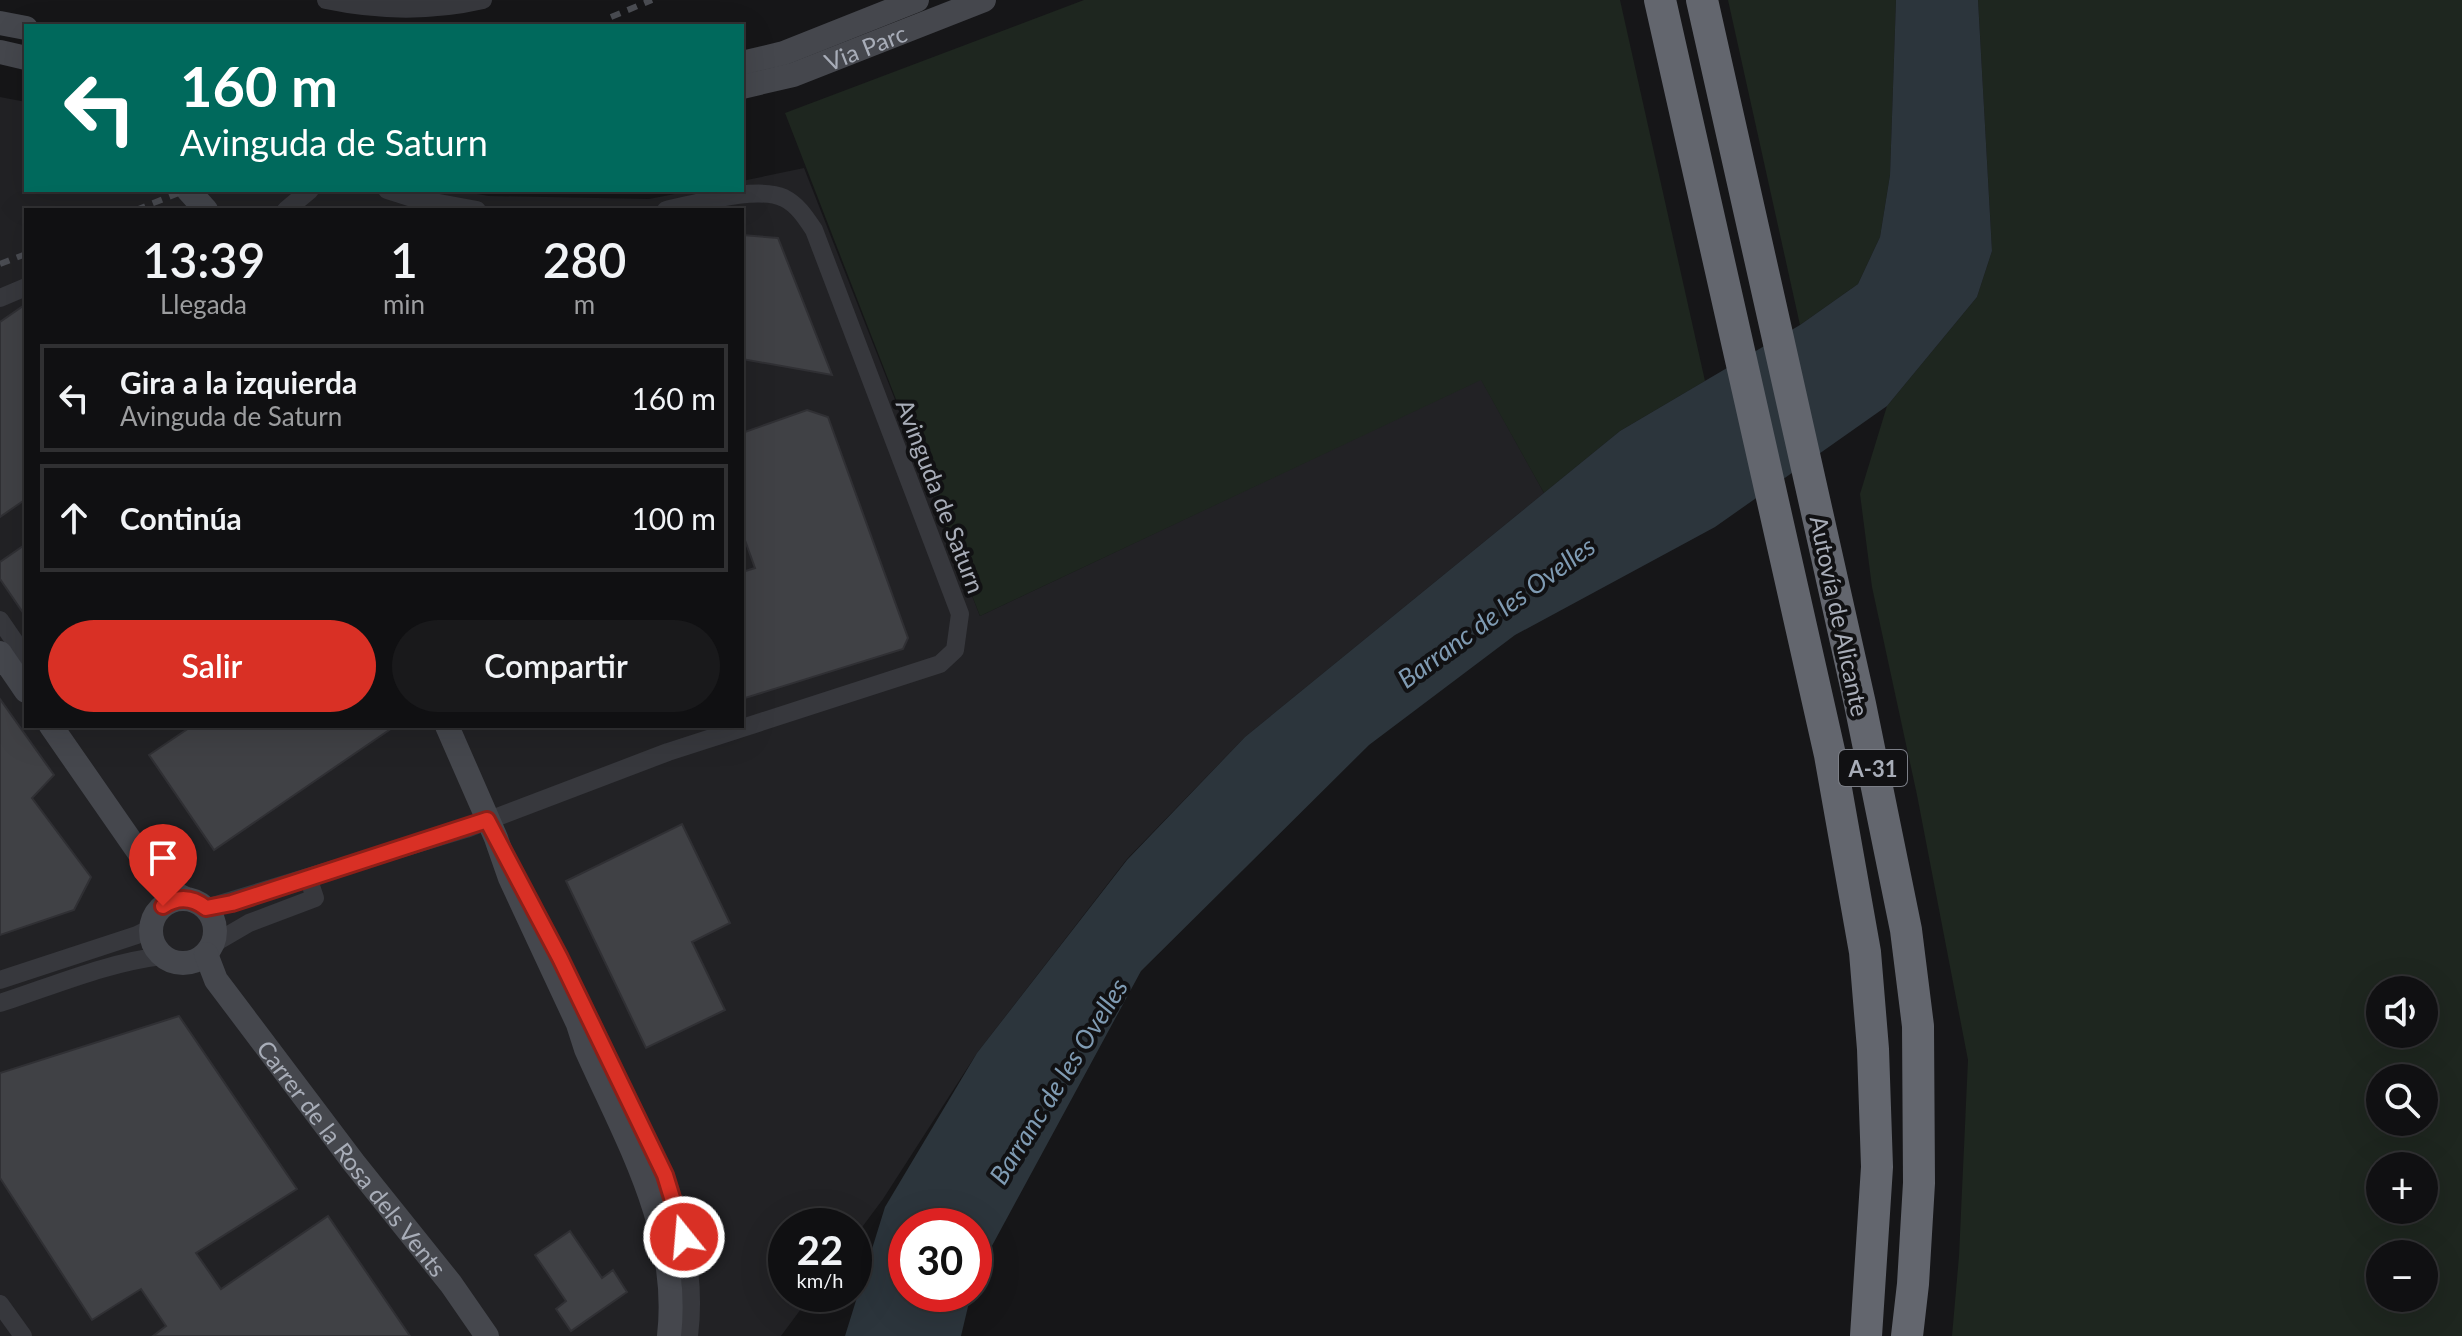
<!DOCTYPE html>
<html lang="es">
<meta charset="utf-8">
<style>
:root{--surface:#101012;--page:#19191b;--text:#f1f3f6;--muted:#9c9d9f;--line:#303032;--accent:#d93025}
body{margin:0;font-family:Lato,sans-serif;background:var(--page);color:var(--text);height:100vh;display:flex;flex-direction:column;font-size:30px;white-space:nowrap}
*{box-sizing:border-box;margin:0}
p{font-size:26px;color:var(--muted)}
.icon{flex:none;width:44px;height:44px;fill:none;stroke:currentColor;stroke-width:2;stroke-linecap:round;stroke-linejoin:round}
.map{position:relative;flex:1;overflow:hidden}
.drawer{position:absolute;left:24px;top:208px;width:720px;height:520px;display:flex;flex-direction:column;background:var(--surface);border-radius:0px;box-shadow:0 8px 32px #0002,0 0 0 2px var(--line)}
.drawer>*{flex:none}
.top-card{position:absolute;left:24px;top:24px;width:720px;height:168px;border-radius:0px;box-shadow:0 8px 32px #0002,0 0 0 2px var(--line);background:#00695c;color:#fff;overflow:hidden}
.controls{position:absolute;left:2366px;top:976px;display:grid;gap:16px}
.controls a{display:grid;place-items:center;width:72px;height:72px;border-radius:50%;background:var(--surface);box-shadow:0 8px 32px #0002,0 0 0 2px var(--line);font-size:40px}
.speed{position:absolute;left:768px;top:1208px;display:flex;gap:16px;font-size:40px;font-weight:700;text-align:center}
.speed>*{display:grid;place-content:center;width:104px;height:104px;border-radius:50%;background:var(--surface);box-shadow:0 8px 32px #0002,0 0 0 2px var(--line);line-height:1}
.speed small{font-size:20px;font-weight:400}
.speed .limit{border:12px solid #d22;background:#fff;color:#111}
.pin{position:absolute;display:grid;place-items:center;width:68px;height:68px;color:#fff;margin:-82px -34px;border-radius:50% 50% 50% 0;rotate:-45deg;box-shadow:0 0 8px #0007}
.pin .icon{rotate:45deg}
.me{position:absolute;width:88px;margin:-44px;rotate:343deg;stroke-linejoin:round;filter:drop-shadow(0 0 6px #0008)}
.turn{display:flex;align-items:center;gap:28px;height:168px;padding:0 24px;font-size:36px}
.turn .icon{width:104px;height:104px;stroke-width:2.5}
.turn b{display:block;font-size:56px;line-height:68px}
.eta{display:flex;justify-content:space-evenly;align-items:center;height:136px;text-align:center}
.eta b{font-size:48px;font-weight:600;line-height:56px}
.action{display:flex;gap:16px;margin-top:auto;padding:16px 24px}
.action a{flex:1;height:92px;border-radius:48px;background:var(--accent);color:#fff;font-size:32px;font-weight:600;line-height:92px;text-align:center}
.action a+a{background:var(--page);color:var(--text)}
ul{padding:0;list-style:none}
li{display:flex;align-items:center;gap:24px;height:108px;margin:0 16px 12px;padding:0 8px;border:4px solid var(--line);border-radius:0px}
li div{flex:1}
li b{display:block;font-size:30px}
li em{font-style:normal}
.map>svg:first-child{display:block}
.built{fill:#222225;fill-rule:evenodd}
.green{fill:#1e261f;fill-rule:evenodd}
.water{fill:#2c353c}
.building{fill:#404145;stroke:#303034;stroke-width:2}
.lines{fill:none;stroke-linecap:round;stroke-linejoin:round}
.minor{stroke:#37383d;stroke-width:18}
.secondary{stroke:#45474d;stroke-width:24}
.motorway{stroke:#63666e;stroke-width:32}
.rail{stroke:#4a4c52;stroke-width:6;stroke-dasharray:10 8;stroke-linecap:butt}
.route-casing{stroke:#8d1f18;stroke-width:20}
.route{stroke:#d93025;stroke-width:14}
.labels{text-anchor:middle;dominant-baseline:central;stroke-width:8;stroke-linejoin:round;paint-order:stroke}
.shield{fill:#111113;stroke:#7b7e86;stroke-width:2}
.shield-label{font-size:22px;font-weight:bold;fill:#a8adb8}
.street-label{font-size:24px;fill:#a8adb8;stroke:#111113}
.water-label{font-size:26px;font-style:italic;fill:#7f9bb3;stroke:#111113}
</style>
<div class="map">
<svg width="2462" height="1336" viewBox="0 0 2462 1336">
<rect width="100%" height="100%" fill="#161618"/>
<!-- built -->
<path class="built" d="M0,97l26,5v88h428l35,6 160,3 46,-9h47v-9l62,-13 176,448 501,-237 63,114 -299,244 -118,122 -150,194 -94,146 -29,39v-12h-68v68h26l-31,42h-781zM26,210h716v516h-716z"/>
<!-- green -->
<path class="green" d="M1084,0h536l85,381 -85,50 -76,62 -63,-113 -501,236 -195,-503z
M1728,0h168l-6,175 -10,62 -22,47 -58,41z
M1978,0h484v1336h-510l7,-80 9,-196 -51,-265 -45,-208 -12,-93 27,-88 90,-109 15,-46zM2380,990h44v44h-44zM2380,1078h44v44h-44zM2380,1166h44v44h-44zM2380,1254h44v44h-44z"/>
<!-- water -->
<path class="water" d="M1896,0h82l14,251 -15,46 -90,109 -172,121 -200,108 -146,110 -228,226 -167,308v-53h-68v68h65l-10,42h-116l40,-129 92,-154 150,-193 118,-123 375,-306 180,-106 58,-41 22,-47 10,-62z"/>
<!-- building -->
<path class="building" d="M742,235l36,3 54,137 -90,-16z
M26,304v195l-26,18v-195z
M807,410l21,7 80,221 -5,11 -161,50v-127l13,-4 -13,-36v-99z
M26,544v73l-26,-38v-17z
M0,699l54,76 -22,23 59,79 -17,33 -74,25z
M192,726h203l-181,124 -65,-95z
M682,824l48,99 -38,19 33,68 -79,38 -80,-167z
M179,1016l118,173 -101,64 25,36 107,-73 82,120h-257l13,-10 -25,-37 -49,31 -92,-142v-105z
M570,1231l32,47 11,-8 14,22 -56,39 -15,-22 10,-8 -31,-46z"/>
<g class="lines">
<!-- minor -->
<path class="minor" d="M326,0c52,11 105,12 157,0
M387,190l25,8 65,12
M286,210l24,-20
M0,298l26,-11
M0,620l26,38
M206,908l260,-79 202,-77 272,-88 15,-14 5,-36 -146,-384c-8,-12 -16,-25 -30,-32 -28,-13 -88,6 -118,12
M213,944l36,-21 66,-25 -7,-21
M553,944c23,45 45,91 67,137 40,83 81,160 69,255
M0,980l137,-45 14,-7
M0,1003c53,-17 108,-41 163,-47
M0,1304l23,32"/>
<!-- secondary -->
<g class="secondary">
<path d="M0,23l26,5"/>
<path d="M0,52l26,6"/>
<path d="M742,63l42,-10 133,-53"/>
<path id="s1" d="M742,87l51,-12 191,-75"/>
<path d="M188,190l18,20"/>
<path d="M0,653l26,38"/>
<path d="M51,726l100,144 17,20 18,9"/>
<path d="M447,726l49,112 14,40 68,146 8,25c41,92 95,183 83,287"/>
<circle cx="183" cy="931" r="32"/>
<path id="s2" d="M206,954l10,26 138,183 97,121 36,52"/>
</g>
<!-- motorway -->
<path class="motorway" d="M1660,0l170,755 35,197 8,97 4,118 -11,169
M1702,0l158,704 46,226 12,96 1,157 -6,101 -6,52"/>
<!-- rail -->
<path class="rail" d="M611,17l41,-17
M136,210l50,-20
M0,264l26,-10"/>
</g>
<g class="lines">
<defs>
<path id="route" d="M163,906c15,-10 29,-9 43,2l26,-5 255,-83 73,138 105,217 19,62"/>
</defs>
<!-- route casing -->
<use href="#route" class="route-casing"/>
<!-- route -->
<use href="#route" class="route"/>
</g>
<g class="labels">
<!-- shield labels -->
<rect class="shield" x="1839" y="750" width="68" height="36" rx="6"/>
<g class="shield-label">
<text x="1873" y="768">A-31</text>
</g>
<!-- street labels -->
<g class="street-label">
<text stroke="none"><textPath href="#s1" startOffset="130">Via Parc</textPath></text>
<text transform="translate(941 496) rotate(69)">Avinguda de Saturn</text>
<text transform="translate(1840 616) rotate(78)">Autovía de Alicante</text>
<text stroke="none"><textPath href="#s2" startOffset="252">Carrer de la Rosa dels Vents</textPath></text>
</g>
<!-- water labels -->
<g class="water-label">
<text transform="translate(1496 612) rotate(-36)">Barranc de les Ovelles</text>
<text transform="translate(1058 1081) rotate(-58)">Barranc de les Ovelles</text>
</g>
</g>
</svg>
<div class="controls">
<a><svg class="icon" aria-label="sound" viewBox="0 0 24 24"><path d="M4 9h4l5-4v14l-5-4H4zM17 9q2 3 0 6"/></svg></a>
<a><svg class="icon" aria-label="search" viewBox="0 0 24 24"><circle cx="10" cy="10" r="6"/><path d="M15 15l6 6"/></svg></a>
<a>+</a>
<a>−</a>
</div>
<div class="speed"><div>22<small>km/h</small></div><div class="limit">30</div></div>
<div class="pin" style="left:163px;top:906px;background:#d93025"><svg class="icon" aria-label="arrive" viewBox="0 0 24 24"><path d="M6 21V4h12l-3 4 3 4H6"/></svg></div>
<svg class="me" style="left:684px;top:1237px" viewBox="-20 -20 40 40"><circle r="17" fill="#d93025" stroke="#fff" stroke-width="3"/><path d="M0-11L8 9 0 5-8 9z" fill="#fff"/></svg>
<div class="top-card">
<div class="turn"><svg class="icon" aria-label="left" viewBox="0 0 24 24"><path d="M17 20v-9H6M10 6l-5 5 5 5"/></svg><div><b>160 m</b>Avinguda de Saturn</div></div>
</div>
<section class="drawer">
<div class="eta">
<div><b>13:39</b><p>Llegada</p></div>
<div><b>1</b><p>min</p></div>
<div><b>280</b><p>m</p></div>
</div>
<ul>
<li><svg class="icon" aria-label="left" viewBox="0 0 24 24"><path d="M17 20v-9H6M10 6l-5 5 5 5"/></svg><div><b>Gira a la izquierda</b><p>Avinguda de Saturn</p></div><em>160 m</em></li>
<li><svg class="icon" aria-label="ahead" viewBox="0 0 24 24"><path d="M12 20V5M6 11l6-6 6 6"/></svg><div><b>Continúa</b></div><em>100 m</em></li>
</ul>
<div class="action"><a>Salir</a><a>Compartir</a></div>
</section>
</div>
